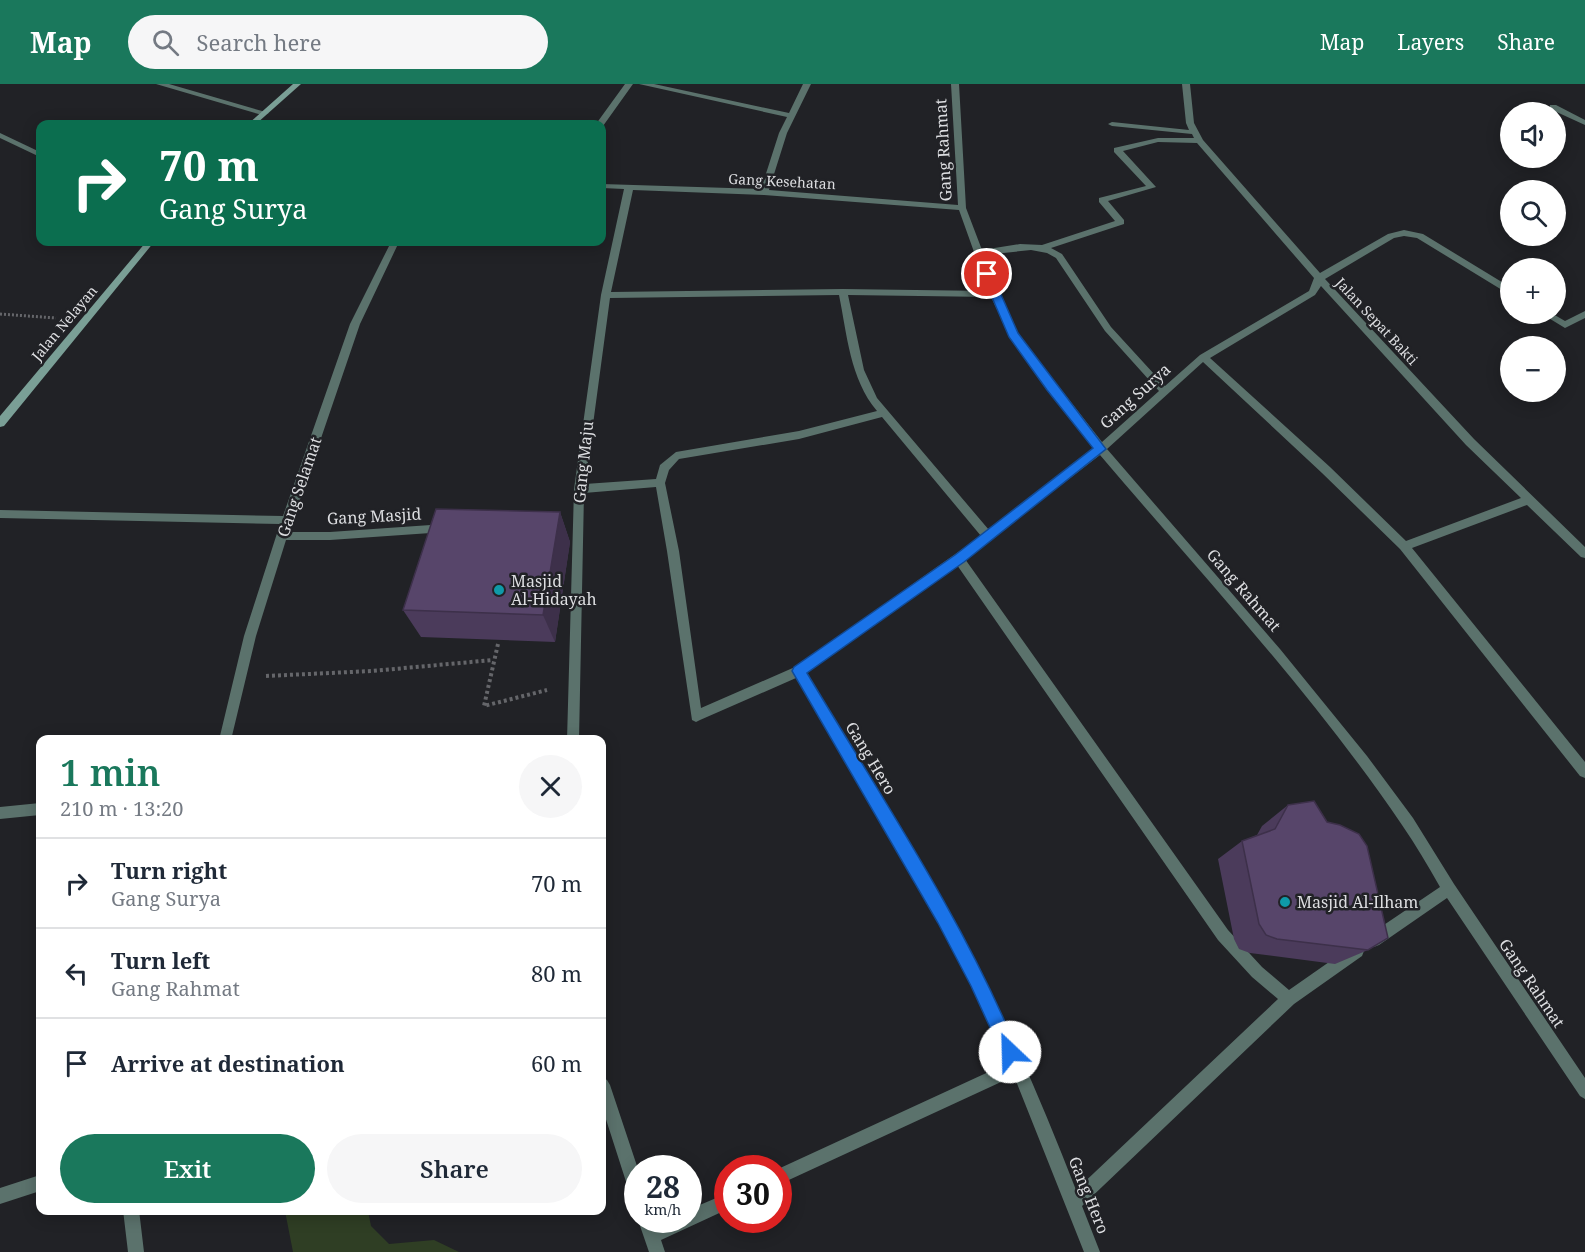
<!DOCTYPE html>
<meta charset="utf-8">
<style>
:root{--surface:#fff;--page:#f6f6f7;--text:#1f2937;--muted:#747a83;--line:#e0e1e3;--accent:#1a785c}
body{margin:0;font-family:"Noto Serif",serif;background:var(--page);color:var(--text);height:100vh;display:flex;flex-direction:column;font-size:22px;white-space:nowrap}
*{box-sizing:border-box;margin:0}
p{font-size:20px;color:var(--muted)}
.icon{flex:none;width:33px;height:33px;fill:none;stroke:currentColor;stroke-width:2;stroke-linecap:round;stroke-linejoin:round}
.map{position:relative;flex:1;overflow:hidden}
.panel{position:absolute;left:36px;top:651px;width:570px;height:480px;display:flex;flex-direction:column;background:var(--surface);border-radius:12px;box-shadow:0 3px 15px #0003}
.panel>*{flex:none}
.hud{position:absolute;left:36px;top:36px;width:570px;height:126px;border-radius:12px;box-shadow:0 3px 15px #0003;background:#0b6e4f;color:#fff;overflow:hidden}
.fabs{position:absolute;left:1500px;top:18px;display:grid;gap:12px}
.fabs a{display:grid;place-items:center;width:66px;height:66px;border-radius:50%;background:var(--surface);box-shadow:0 3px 15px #0003;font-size:30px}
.speed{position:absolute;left:624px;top:1071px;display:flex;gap:12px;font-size:30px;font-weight:700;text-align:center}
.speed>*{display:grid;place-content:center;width:78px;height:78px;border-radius:50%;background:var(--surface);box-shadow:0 3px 15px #0003;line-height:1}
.speed small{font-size:15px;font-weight:400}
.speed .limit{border:9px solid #d22;background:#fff;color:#111}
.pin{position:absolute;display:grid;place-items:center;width:51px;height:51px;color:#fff;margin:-26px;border:3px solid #fff;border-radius:50%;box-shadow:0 2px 6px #0007}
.me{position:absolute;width:66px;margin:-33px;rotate:336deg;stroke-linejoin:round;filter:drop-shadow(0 0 4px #0008)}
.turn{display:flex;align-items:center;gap:21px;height:126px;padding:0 24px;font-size:27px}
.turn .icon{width:78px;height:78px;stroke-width:2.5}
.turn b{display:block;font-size:42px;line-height:51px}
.round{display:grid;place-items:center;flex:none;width:63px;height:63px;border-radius:32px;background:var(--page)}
.overview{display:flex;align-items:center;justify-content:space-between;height:102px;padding:0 24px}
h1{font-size:36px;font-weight:600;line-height:45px;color:var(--accent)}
.action{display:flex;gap:12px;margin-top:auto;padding:12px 24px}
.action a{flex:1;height:69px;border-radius:36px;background:var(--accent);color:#fff;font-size:24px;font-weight:600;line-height:69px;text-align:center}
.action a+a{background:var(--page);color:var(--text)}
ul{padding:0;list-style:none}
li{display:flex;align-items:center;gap:18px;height:90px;padding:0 24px;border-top:2px solid var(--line)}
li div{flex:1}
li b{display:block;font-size:22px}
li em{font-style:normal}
header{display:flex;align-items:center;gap:36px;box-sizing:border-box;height:84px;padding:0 30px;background:var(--accent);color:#fff}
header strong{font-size:28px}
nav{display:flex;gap:33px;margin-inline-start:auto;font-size:21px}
.search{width:420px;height:54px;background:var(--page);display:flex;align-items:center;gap:15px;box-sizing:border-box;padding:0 21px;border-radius:33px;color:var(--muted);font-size:22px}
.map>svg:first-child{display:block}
.green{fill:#2f3e24}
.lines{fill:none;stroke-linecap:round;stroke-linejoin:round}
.path-far1{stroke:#65666a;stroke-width:3;stroke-dasharray:2 2;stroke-linecap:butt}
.path{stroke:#65666a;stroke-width:4;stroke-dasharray:3 3;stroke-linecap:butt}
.street{fill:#5b726c;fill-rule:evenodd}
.secondary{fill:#7a9f96;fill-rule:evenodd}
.wall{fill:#4b3b5b}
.shaded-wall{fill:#3d304a}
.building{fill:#57456a;stroke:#3d304a;stroke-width:1.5}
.route{fill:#1a73e8;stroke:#114b97;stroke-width:1.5}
.culture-dot{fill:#0f9aa8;stroke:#212226;stroke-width:2}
.labels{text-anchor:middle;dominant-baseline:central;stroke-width:5;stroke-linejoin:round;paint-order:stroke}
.far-street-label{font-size:14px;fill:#dddee1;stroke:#212226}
.street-label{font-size:16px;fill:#dddee1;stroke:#212226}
.poi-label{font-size:16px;fill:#dddee1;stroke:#212226;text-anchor:start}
</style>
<header>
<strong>Map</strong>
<div class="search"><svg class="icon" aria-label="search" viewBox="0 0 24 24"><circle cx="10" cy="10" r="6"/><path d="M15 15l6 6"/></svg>Search here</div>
<nav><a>Map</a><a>Layers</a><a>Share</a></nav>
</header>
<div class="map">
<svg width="1585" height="1168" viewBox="0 0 1585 1168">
<rect width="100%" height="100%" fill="#212226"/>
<!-- green -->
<path class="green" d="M285,1127h83l3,15 18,18 45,-4 25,12h-166z"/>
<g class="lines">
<!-- path-far1 -->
<path class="path-far1" d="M0,230l56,4"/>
<!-- path -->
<path class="path" d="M498,560l-14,62 63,-16
M266,592l106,-5 121,-11"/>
<!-- street -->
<path class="street" d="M156,0h13l100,29 -7,2z
M625,0h8l-30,42 -7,-2z
M639,0h15l135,29 14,-29h8l-24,49 -18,57 189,15 -7,-121h8l7,124 16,42 38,-6 22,1 73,-24 -16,-19v-4l47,-12 -32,-34v-4l44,-10h36l-2,-4 -80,-8 -4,-2 4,-2 77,8 -3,-7 -4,-39h8l4,39 9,17 117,133 68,-39 16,-4 19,4 87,53v7l-3,-1 -90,-55 -13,-2 -10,2 -69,41 149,160 111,108v11l-4,-1 -54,-52 -115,43 173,214v16l-5,-2 -180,-227 -78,-76 -119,-111 -96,87 173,200 87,107 46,62 41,66 131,194v21l-5,-3 -133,-198 -68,47 -5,2 -5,-2 -2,-5 2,-5 71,-48c-12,-21 -24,-42 -38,-62 -88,-130 -200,-250 -302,-370l-135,104 263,371 34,37 27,23 63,-44 5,-2 5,2 2,5 -2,5 -68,48 -212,202 18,46h-16l-70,-176 -236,109v-16l230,-106c-59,-134 -137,-259 -212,-385l-96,42 -4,2 -4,-2 -25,-169 -11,-64 -72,6 -5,247h-12l7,-251 27,-194 23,-106 -22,-1v-4l159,5 18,-56 8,-16zM1158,58l39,1 117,135 -5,13 -109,64 -35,31 -54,-59 -49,-73 -11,-6 73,-24v-4l-16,-19 48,-14 -33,-36zM633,106l131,5 195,15 29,81 -145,-2 -232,3zM1031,166l16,3 9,5 49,73 54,60 -57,51 -85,-109 -18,-39 -15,-39zM1321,202l145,159 55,53 -115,43 -76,-74 -120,-109 105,-63zM839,211c8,39 11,84 38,116l-78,20 -123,21 -16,13 -4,14 -71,5 25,-186zM848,211l143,2 19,39 85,112 -106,82 -112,-132 -13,-28zM882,333l99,119 -186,131 -94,41 -22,-157 -14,-68 4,-13 10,-11 120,-20zM957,481l261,375 34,37 26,22 -202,191c-29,-74 -59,-147 -96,-217 -53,-103 -114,-201 -174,-301z
M1550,21h6l29,15v5l-35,-16z
M0,49l40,19v5l-40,-19z
M391,158h8l-39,82 -71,208h41l115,-8 5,4 -5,4 -115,8h-44l-30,96 -25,104h-12l25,-104 36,-112 -280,-6v-8l283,6 67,-192z
M1585,227v7l-20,10 -23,-14h11l12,7z
M40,719v12l-40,4v-12z
M602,993l5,3 3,5 28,84v33l-6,-2 -2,-6 -28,-87z
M40,1091v16l-40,13v-16z
M728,1109v16l-67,31 4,12h-16l-11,-32h16l2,5 13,-5h19v-10z
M123,1126h16l5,42h-16z"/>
<!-- secondary -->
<path class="secondary" d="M293,0h8l-45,40h-8z
M146,158h8l-150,184 -4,1v-11z"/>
</g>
<!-- wall -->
<path class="wall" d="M560,428l10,30 -15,100 -134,-5 -18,-27z
M1288,721l80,145 -33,14 -85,-11 -11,-4 -5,-10 -16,-80 24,-18 15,-6 5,-9z"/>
<!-- shaded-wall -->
<path class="shaded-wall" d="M560,428l10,30 -15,100 -12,-27z"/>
<!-- building -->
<path class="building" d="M436,425l124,3 -17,103 -140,-5z
M1314,717l13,21 13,3 19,9 8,12 21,92 -20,12 -91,-11 -11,-4 -7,-11 -17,-83 33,-12 13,-24z"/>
<!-- route -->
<path class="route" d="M987,186l5,4 26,59 88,116 -142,113 -157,111c74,124 156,245 211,379l-2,6 -6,2 -6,-2 -33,-72 -33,-63 -146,-252 2,-4 161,-112 138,-107 -46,-58 -38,-53 -27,-63z"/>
<!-- markers -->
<g class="culture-dot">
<circle cx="499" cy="506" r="6"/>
<circle cx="1285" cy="818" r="6"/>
</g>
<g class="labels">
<!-- far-street labels -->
<g class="far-street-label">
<text transform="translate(782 97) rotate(3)">Gang Kesehatan</text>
<text transform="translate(1377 237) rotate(47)">Jalan Sepat Bakti</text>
<text transform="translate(64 239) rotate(-50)">Jalan Nelayan</text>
</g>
<!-- street labels -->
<g class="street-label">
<text transform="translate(943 66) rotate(-93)">Gang Rahmat</text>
<text transform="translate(1135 312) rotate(-42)">Gang Surya</text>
<text transform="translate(583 378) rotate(-84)">Gang Maju</text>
<text transform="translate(299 403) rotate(-71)">Gang Selamat</text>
<text transform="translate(374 432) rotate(-3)">Gang Masjid</text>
<text transform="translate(1244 506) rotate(49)">Gang Rahmat</text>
<text transform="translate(871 674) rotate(59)">Gang Hero</text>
<text transform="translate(1532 899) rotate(56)">Gang Rahmat</text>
<text transform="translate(1089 1111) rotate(68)">Gang Hero</text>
</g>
<!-- poi labels -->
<g class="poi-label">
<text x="511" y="497">Masjid<tspan x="511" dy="18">Al-Hidayah</tspan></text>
<text x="1297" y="818">Masjid Al-Ilham</text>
</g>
</g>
</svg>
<div class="fabs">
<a><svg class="icon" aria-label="sound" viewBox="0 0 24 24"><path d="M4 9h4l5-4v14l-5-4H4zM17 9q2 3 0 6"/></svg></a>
<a><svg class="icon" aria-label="search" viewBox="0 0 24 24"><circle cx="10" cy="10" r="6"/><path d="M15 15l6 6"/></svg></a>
<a>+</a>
<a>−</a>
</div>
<div class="speed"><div>28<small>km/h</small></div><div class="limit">30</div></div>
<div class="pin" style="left:987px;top:190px;background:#d93025"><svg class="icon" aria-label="arrive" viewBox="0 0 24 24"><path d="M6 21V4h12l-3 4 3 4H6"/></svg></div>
<svg class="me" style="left:1010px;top:968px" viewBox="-20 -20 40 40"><circle r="19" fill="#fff"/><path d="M0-13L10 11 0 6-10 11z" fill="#1a73e8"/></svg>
<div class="hud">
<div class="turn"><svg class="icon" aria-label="right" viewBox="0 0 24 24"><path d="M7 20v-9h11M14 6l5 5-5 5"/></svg><div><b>70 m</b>Gang Surya</div></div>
</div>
<section class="panel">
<div class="overview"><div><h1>1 min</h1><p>210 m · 13:20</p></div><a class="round"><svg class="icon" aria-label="close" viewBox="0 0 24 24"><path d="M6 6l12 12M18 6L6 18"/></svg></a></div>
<ul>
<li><svg class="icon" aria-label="right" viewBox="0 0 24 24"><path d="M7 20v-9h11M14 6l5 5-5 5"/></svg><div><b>Turn right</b><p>Gang Surya</p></div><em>70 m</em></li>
<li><svg class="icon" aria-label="left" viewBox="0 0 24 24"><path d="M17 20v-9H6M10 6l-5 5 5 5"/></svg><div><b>Turn left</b><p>Gang Rahmat</p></div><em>80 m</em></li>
<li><svg class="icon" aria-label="arrive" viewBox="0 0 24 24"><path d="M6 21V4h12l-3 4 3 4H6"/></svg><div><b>Arrive at destination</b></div><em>60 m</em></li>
</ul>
<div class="action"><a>Exit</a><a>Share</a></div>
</section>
</div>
